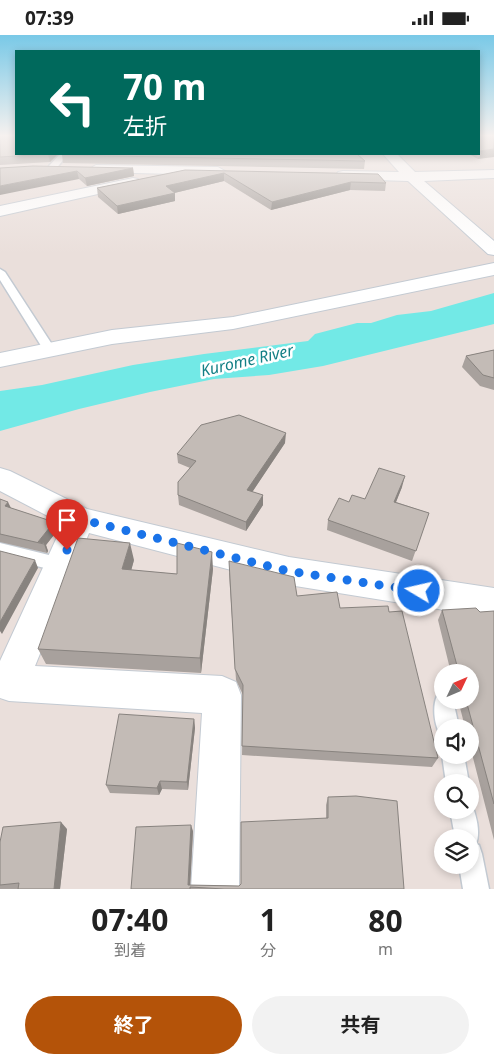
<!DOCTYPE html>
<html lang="ja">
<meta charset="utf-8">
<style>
:root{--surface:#fff;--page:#f2f2f2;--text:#222;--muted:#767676;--accent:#b45309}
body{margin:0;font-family:"Noto Sans","Noto Sans JP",sans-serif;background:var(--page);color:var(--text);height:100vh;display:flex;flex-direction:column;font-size:19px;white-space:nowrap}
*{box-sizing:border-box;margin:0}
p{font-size:16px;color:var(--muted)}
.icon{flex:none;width:28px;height:28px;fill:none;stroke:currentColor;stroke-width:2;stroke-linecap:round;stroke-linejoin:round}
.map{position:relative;height:854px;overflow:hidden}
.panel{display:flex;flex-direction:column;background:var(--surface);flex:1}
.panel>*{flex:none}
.hud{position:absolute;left:15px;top:15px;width:465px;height:105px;border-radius:0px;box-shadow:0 2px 8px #0003;background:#00695c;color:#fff;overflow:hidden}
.needle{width:32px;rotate:46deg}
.controls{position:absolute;left:434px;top:629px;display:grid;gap:10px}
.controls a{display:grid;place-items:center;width:45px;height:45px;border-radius:50%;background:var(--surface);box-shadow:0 2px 8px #0003;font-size:25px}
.pin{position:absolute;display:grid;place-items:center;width:42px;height:42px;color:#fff;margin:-51px -21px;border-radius:50% 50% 50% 0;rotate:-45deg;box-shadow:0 0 5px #0007}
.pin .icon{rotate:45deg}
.me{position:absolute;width:55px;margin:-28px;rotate:279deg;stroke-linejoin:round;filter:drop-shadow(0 0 4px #0008)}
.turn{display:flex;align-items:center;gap:18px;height:105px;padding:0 25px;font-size:22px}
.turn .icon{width:65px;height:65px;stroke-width:2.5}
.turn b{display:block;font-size:35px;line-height:42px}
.eta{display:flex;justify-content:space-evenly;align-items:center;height:85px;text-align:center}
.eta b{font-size:30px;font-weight:700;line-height:35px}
.primary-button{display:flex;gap:10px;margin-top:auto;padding:10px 25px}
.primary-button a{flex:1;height:58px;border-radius:30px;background:var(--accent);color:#fff;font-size:20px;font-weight:700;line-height:58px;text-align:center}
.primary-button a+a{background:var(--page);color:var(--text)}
.status{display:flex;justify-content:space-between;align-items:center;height:35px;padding:0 25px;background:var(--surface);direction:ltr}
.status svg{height:14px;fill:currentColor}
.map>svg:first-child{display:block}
.water{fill:#72e9e6}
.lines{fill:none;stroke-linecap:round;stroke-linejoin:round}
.service-casing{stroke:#c3cad2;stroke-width:3}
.minor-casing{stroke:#c3cad2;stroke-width:2}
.tertiary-casing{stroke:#c3cad2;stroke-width:2}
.service{fill:#fff;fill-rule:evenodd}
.minor{fill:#fff;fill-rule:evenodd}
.tertiary{fill:#fff;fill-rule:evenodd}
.wall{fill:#a8a19d}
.shaded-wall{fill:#88837f}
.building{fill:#c3bbb6;stroke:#88837f}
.route{stroke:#1a73e8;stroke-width:9;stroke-dasharray:0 16.2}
.labels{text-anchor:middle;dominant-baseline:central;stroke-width:5;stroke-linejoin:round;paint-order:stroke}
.water-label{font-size:16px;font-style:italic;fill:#137f85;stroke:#fff}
</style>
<div class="status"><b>07:39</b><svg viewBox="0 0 49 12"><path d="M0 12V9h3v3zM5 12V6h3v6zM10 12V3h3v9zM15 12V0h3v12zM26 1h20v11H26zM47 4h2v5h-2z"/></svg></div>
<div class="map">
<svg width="494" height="854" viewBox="0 0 494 854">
<rect width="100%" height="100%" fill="#eadfdb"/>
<!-- water -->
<path class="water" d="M494,258v31l-171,42 -54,9 -55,4 -64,13 -71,17 -79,22v-40l42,-6 91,-20 71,-11 104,-13 7,-7 42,-11h14l26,-8 34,-4z"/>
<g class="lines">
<defs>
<path id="service" d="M60,119h8l-13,16h-6v-4z
M0,234l5,3 50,77 -2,3h-8l-2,-3 -43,-69z
M0,508l61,15 6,2 3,5 -3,5 -6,2 -61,-15z
M442,658v7h11l6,27h-17v9c-8,-8 -10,-30 -5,-40z
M442,718v2h22l5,28h-23l-4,-28z
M470,766c6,12 11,31 6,43l3,1 3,9 7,35h-26l-4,-24h11v-28h-15l-5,-27h20z"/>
<path id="minor" d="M133,143l5,1 2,3 -2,3 -138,31v-10z
M494,228v12l-261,54 -121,15 -112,23v-14l112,-23 121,-13z
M0,433l10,3 77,38 202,48 205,31v30l-205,-33 -200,-52 -54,133 187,10 14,6 5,13 -2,194h-48l11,-176 -193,-12 -9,-3v-37l63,-137 -63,-33z"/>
<path id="tertiary" d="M383,119h14l18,18 79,-2v8l-70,3 70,60v14l-6,-1 -80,-73 -65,-2 -5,-1 -2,-3 2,-3 5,-1 56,1z
M96,130l122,2 7,4 -7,4 -127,-3 -2,-3z"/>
</defs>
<!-- service casing -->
<use href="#service" class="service-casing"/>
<!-- minor casing -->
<use href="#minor" class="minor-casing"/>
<!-- tertiary casing -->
<use href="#tertiary" class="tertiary-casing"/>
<!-- service -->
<use href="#service" class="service"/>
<!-- minor -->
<use href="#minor" class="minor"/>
<!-- tertiary -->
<use href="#tertiary" class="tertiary"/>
</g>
<!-- wall -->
<path class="wall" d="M0,100l16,19h42l-8,8 -50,3z
M479,100h15l-16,24 -9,-5h10z
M62,120l303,6 -1,8 -301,-6z
M0,133h133l1,8 -47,10 -8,-7z
M185,135l201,13 -1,8 -35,-1 -79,20 -47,-29 -50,12 1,8 -57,13 -20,-17 -1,-9z
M494,315v40l-14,-4 -18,-19 4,-11z
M285,408l-33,49 11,13 -17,26 -67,-26 -1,-10 12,-27 -12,-5 -1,-9z
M402,452l-6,15 33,11 -17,48 -85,-31 1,-10 21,-18 16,-3z
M0,464l11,9 46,23 -11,14 2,6 -1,2 -47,-11z
M134,525l-3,10 46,4 36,-5 -12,104 -155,-9 -8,-15z
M229,538l68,23 43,12 49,4 49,146 -6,9 -190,-12 1,-60 -7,-15z
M442,575l38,2h14v228l-24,-94v-19h-5l-7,-27h12v-27h-19l-13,-53z
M194,684l1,9 -7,62 -26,-1 -3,6 -49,-2 -4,-8z
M328,762l76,92h-273l62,-58 -3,54 49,1 87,-68v-13z
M67,794l-7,60h-60v-47z"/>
<!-- shaded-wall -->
<path class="shaded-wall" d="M494,114v8l-16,2 2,-8z
M48,119h10l-8,8z
M133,133l1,8 -47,10 -2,-8z
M77,136l2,8 -79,16v-9z
M224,138v8l-58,14v-9z
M351,147l-1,8 -79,20 1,-8z
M175,158v8l-57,13 -1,-8z
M286,398l-1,10 -38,57v-10z
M405,441l-3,11 -10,25 2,-10z
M263,460v10l-17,26v-9z
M8,467l4,8 -7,-4z
M54,487l3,9 -11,14 2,6 -1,2 -3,-9 -6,-2z
M130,508l4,17 -7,26 -5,-17z
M212,517l1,17 -12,104 -1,-15z
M35,525l3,8 -36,66 -2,-3v-9z
M194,684l1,9 -7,62 -1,-8z
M160,746l2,8 -3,6 -2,-7z
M61,787l6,7 -7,60h-6z
M191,790l2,6 -3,58 -2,-4z"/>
<!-- building -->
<path class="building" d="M0,100h16v19h33l-49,3z
M479,100h15v14l-14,2 -1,-1z
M62,119h295l8,7 -303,-6z
M33,131l100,2 -48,10 -8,-7 -77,15v-18z
M185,135l193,4 8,9 -35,-1 -79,20 -48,-29 -58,13 9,7 -58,13 -20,-18z
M494,315v28l-11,-3 -17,-19z
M239,380l47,18 -39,57 16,5 -17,27 -68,-27v-13l18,-21 -19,-7 24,-29z
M379,433l26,8 -11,26 35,11 -13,38 -88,-31 11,-22 10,4 3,-7 13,4z
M0,464l8,3 -3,4 49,16 -16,20 7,1 -1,1 -44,-10z
M78,503l52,5 -8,26 55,5v-31l35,9 -12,106 -162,-9z
M0,516l35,9 -35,62z
M229,526l65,16 3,19 40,-4 3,16 48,-2 1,6 13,-1 36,147 -196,-12 1,-61 -8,-16z
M476,573l4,4 14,-1v193l-28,-104h4v-27h-11l-17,-63z
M119,679l75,5 -7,63 -27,-1 -3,7 -51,-3z
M356,761l41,5 7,88h-180l-34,-2v2h-59l5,-62 55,-2 -3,60 51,1 2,-2v-62l87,-4v-21z
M61,787l-7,67h-36l1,-6 -19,2v-43l3,-15z"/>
<!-- sky -->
<linearGradient id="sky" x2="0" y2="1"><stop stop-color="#79c9e7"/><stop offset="0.46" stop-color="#f6f1ef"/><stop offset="1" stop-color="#f6f1ef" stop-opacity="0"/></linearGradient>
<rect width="494" height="219" fill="url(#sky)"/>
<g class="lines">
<!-- route -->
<path class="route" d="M67,515l13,-31 208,52 131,20"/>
</g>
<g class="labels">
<!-- water labels -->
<g class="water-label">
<text transform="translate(247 325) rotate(-13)">Kurome River</text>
</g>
</g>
</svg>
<div class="controls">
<a><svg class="needle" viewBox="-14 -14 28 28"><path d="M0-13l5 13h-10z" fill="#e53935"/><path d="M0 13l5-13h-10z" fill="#767676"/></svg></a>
<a><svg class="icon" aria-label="sound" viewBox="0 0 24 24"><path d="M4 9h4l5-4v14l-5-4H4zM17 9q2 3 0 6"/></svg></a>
<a><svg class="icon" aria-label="search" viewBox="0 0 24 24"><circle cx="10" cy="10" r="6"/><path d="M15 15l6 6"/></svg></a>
<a><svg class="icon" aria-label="layers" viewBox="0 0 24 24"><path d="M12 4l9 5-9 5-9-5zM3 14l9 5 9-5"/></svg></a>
</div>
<div class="pin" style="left:67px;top:515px;background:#d93025"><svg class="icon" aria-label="arrive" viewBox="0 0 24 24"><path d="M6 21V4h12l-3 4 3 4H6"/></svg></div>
<svg class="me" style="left:419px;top:556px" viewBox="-20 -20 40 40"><circle r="17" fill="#1a73e8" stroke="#fff" stroke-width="3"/><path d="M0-11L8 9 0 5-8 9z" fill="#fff"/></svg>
<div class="hud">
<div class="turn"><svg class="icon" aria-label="left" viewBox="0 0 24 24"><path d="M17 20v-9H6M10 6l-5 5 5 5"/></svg><div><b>70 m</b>左折</div></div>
</div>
</div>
<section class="panel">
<div class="eta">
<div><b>07:40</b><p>到着</p></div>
<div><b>1</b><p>分</p></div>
<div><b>80</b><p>m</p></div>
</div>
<div class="primary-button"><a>終了</a><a>共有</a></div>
</section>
